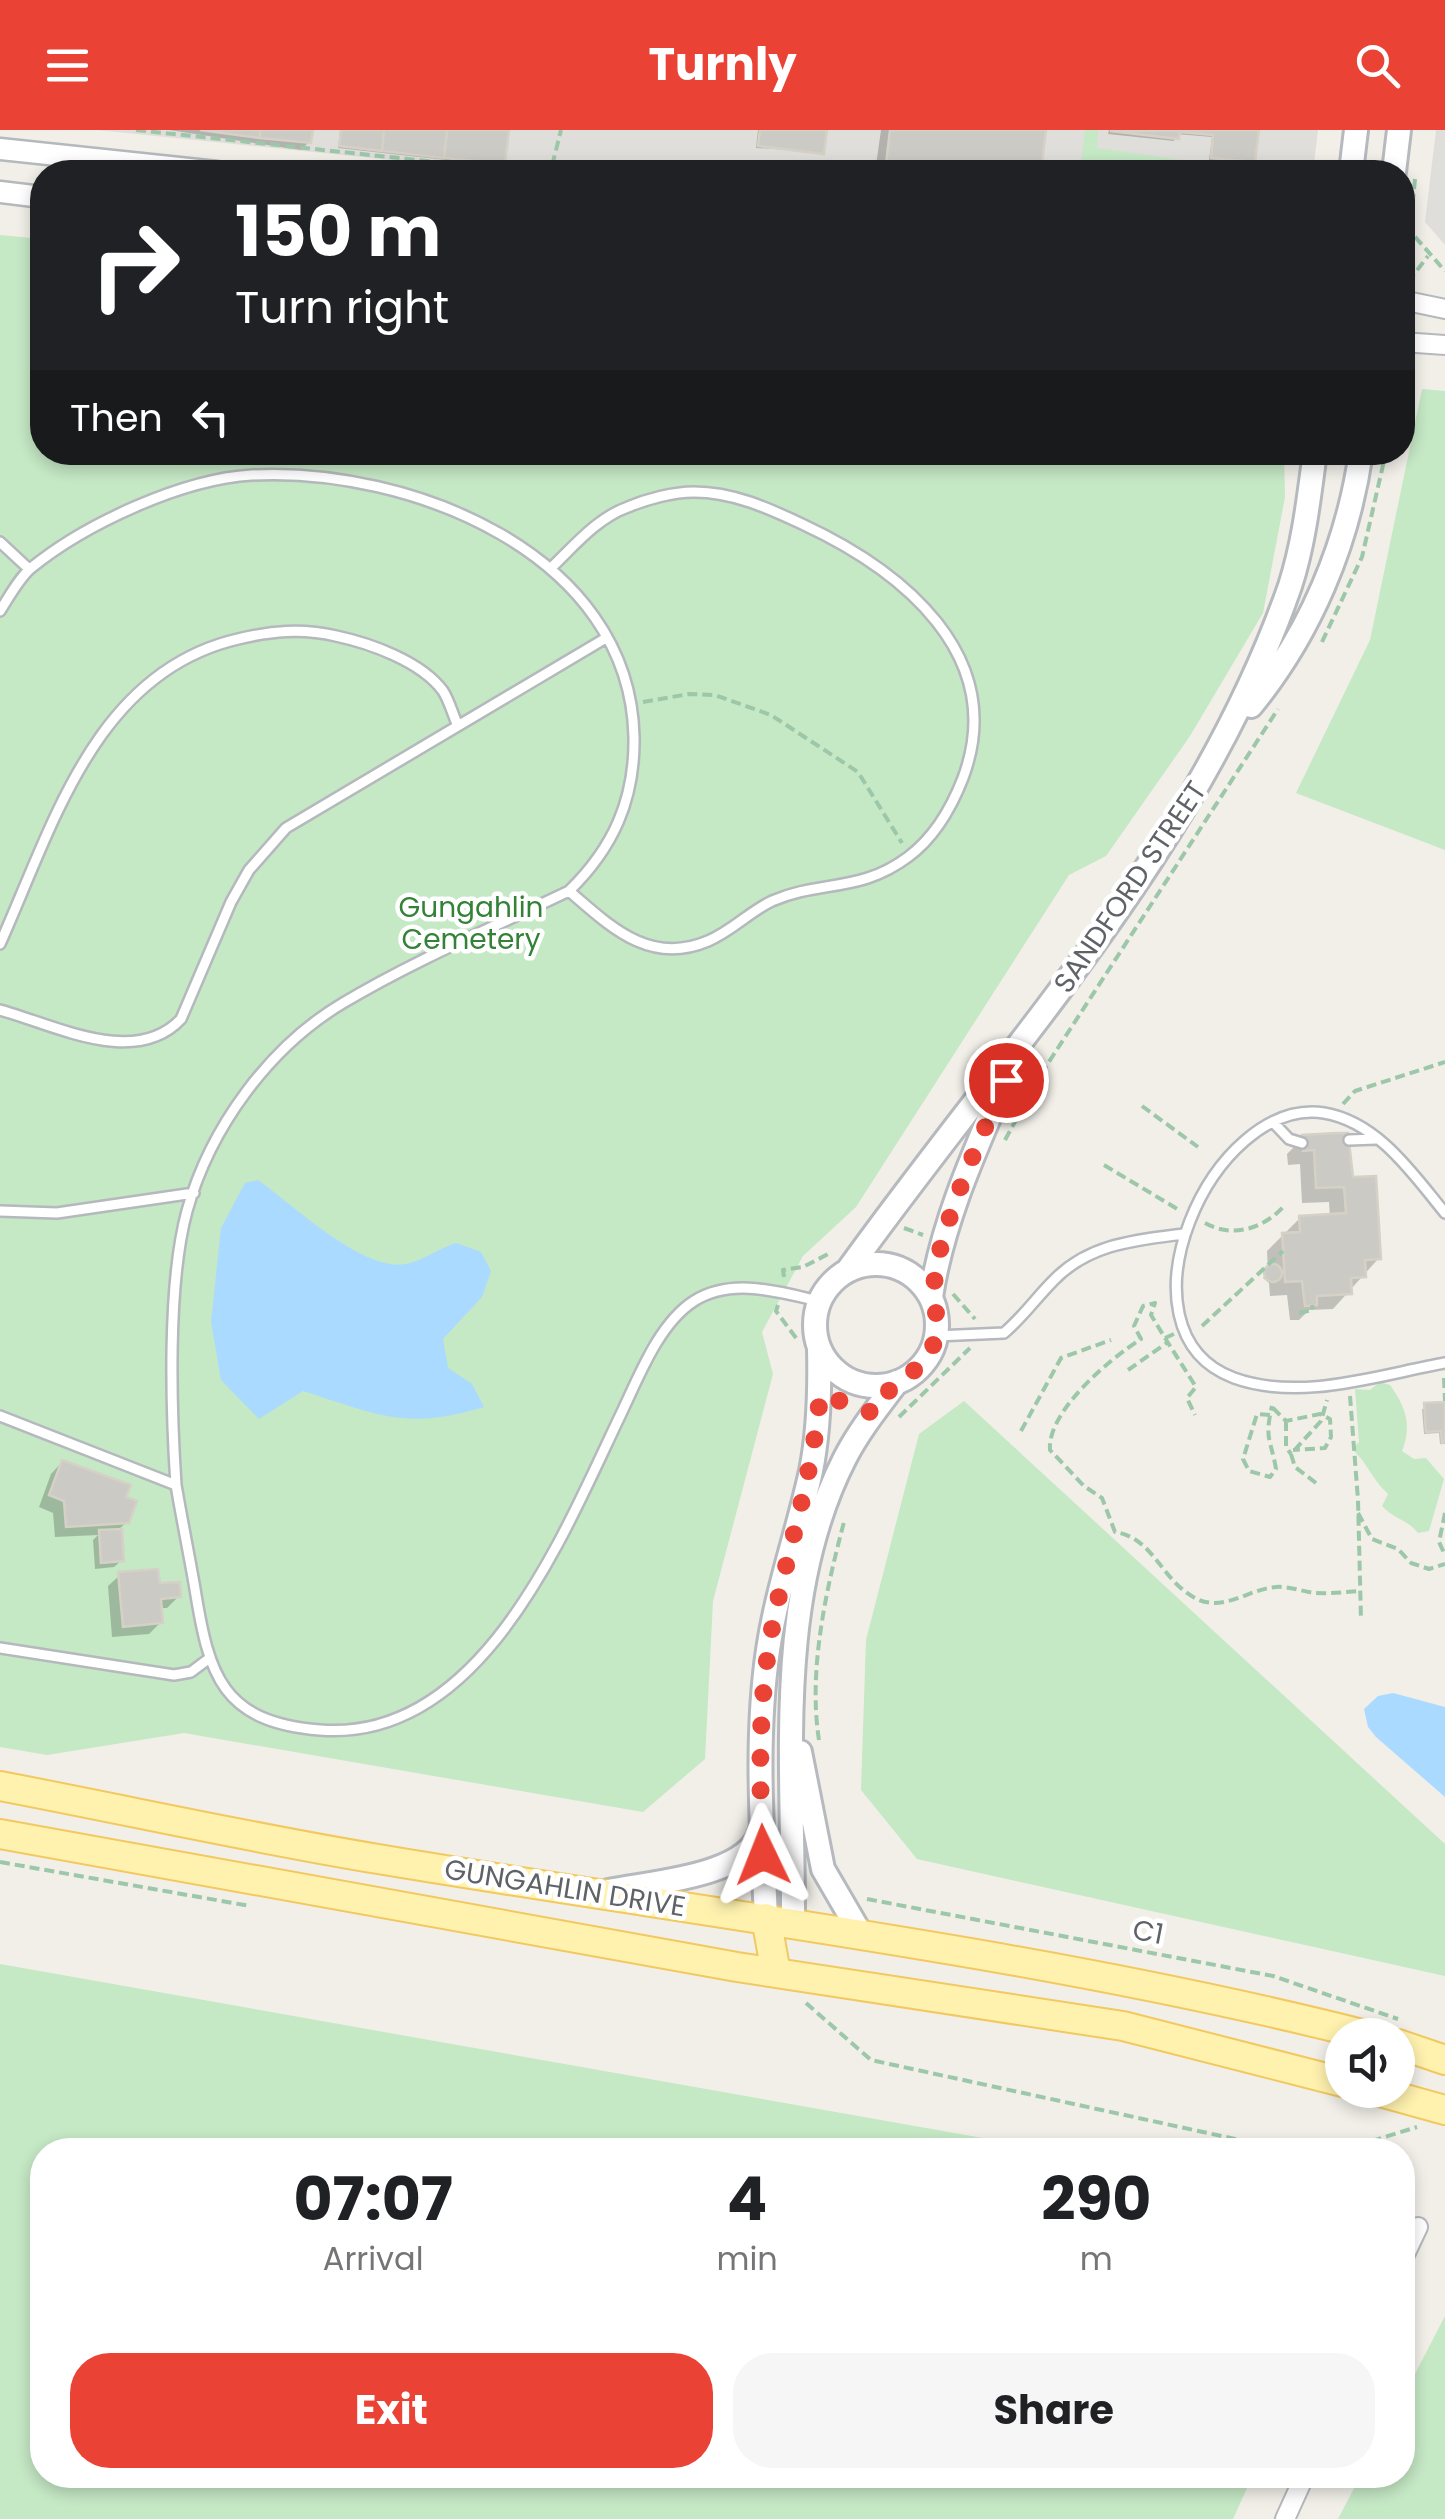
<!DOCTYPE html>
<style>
:root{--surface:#fff;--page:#f6f6f6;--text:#202124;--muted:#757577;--accent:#ea4335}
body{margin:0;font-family:Poppins,sans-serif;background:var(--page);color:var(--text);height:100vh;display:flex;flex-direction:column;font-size:38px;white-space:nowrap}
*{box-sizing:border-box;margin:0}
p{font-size:32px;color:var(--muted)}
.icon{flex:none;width:55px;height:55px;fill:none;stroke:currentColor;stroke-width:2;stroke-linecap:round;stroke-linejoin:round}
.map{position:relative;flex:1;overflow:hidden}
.side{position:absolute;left:30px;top:2008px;width:1385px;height:350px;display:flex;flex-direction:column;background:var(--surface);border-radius:40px;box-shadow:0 5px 15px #0003}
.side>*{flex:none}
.banner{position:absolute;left:30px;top:30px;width:1385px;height:305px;border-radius:40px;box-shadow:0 5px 15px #0003;background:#202124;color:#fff;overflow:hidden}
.controls{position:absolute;left:1325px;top:1888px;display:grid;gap:20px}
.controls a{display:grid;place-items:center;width:90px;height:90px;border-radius:50%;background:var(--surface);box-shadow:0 5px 15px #0003;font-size:50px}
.pin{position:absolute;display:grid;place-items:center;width:85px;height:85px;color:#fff;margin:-42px;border:5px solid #fff;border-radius:50%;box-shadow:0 2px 10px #0007}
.me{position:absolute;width:110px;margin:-55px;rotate:358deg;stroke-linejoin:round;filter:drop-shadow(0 0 8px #0008)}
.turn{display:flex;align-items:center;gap:35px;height:210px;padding:0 40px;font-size:45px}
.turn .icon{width:130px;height:130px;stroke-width:2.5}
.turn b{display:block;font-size:70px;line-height:85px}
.then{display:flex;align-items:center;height:95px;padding:0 40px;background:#0003;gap:20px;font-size:38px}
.eta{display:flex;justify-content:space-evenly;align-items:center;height:170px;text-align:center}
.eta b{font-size:60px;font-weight:700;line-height:70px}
.action{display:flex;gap:20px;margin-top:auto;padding:20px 40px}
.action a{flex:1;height:115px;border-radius:40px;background:var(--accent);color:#fff;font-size:40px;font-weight:700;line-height:115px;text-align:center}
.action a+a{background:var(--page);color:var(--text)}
header{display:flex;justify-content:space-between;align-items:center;height:130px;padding:0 40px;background:var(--accent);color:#fff;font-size:45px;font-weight:700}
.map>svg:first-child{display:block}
.industrial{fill:#e0deda}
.green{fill:#c5e8c5}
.water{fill:#aadaff}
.shadow{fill:#0003}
.building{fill:#cccac5;stroke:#d6d1c6;stroke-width:2.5}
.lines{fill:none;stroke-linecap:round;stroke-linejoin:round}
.service-casing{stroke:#b5b8bc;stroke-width:14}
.minor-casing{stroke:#b5b8bc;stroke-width:22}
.tertiary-casing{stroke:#b5b8bc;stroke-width:25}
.secondary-casing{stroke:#b6babf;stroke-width:28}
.primary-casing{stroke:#f2c960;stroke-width:32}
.path{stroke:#9cc7a9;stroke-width:4;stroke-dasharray:10 5;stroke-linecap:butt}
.service{stroke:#fff;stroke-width:9}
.minor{stroke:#fff;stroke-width:18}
.tertiary{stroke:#fff;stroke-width:20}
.secondary{stroke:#fff;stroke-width:22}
.primary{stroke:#fff2af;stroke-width:28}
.route{stroke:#ea4335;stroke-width:18;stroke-dasharray:0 32.4}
.labels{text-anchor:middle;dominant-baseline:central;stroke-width:9;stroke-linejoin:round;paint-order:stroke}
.street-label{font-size:28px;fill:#5f6368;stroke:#fff}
.park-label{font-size:28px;fill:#348238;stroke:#fff}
</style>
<header><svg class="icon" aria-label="menu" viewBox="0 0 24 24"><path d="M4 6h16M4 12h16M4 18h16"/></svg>Turnly<svg class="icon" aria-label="search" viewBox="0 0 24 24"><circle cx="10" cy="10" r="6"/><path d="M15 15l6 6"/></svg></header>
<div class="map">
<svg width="1445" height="2389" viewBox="0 0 1445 2389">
<rect width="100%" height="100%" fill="#f1efe8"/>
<!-- industrial -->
<path class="industrial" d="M97,0h1221l-5,42h-804z
M1436,0h9v115l-20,-23z"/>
<!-- green -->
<path class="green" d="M1085,0h13l-1,18 169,24h-186z
M0,105l42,4v213l1242,1 1,44 -22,116 -73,123 -84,120 -37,19 -213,332 -53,49 -41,76 11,42 -60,227 -8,158 -62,53 -459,-79 -137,22 -47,-8z
M1422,259l23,2v459l-149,-57 74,-153z
M1380,1252l10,3c16,22 22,41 12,66l12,8 12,-1 18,21 -15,52 -11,2c-10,-13 -24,-14 -36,-27l6,-12c-16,-14 -20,-31 -36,-45l7,-7 -4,-53 15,1z
M964,1271l481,443v132l-528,-117 -56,-69 5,-150 53,-206z
M0,1834l1050,186h-1008v325h1211l-20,44h-1233z
M1445,2186v203h-107l23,-44h41l1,-78z"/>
<!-- water -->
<path class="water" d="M258,1050c33,23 104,92 148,84 16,-3 34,-16 50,-21l25,9 10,19 -9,26 -39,42 5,29 24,16 12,23c-79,24 -108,7 -181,-16l-44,28 -38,-39 -10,-58 10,-94 24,-45z
M1393,1563l52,14v90l-69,-60 -8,-10 -4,-18 14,-13z"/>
<!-- shadow -->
<path class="shadow" d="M169,0h141l-1,12 -8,8z
M340,0h166l-6,36 -162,-18z
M758,0h67l-3,22 -66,-4z
M881,0h162l-5,42h-163z
M1109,0h147l-3,31 -44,-1 3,-23 -35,-3 -3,7 -66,-7z
M1303,1008l48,42 28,78 -46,51 -24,1 -10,10h-9l-3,-25 -17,1 -1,-13 -6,-5 5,-7 -1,-20 33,-33 30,-1 -1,-15 -27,1 -2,-39 -12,1 -1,-11z
M1445,1275v39h-5l-1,-11 -15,1 -2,-25z
M62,1332l61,36 4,24 -8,7 3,31 -8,7 -19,2 -2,-29 5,-5 -43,2 -2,-24 -14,-6 12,-33z
M120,1445l59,21 -12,12h-8l2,14 -12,12 -37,3 -4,-51z"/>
<!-- building -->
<path class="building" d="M200,0h60v8z
M260,0h53l-2,13 -51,-5z
M341,0h43l-2,21 -43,-5z
M384,0h63l-3,28 -62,-7z
M447,0h62l-4,34 -61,-6z
M760,0h67l-3,24 -66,-8z
M890,0h156l-5,42h-83l-72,-8z
M1259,0l-4,32 -44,-4 2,-23 -33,-3 -1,7 -69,-8z
M1336,1003h12l5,44 23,-1 5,83 -16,1 1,17 -15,1 1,16 -35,2v9l-12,1 -3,-25 -17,1 -3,-49 18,-1 -1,-16 47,-3 -2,-26 -28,1 -2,-38 -11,1 -1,-16z
M1264 1143a9 9 0 1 1 18 0a9 9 0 1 1-18 0Z
M1445,1272v40l-3,1 -1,-12 -15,1 -2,-29z
M62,1330l69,25 -5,12 11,4 -8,22 -63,4 -2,-26 -15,-6z
M122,1399l2,32 -23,2 -2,-33z
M158,1439l2,14 20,-1 1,15 -20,2 2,24 -40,4 -5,-55z"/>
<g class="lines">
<defs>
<path id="service" d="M0,412l29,27
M551,438c23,-22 46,-50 77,-61 19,-8 45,-15 66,-15 39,0 74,16 108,32 99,46 207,131 161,254 -12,31 -28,59 -55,79 -48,36 -88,23 -136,44 -23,11 -40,30 -64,40 -59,25 -98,-15 -139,-50
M0,481c9,-14 19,-33 31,-43 54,-44 151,-89 221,-93 157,-8 378,78 382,262 1,63 -21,111 -65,154 -75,36 -154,69 -226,112 -74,44 -133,125 -156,208 -20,73 -16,198 -11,274
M0,814c53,-118 95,-272 238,-305 33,-8 64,-11 98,-3 33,7 85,25 107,55 6,9 10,24 15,35
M0,880c55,15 135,58 181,9l50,-117 18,-32 37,-42 320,-190
M1273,992l16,17 13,4
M1349,1010l27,-1
M0,1081l57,2 137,-20
M1445,1083c-32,-39 -67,-91 -121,-100 -112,-17 -216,218 -90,265 67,24 144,-3 211,-15
M936,1206l68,-3c19,-16 32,-35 49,-52 35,-37 82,-41 130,-47
M0,1286l176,69c6,35 13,69 19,104 14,87 27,133 125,141 161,13 243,-195 300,-314 18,-37 38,-92 74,-115 38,-24 85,-9 125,0
M0,1518l174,27 17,-3 16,-12"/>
<path id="minor" d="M1402,170l43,9
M1402,212l43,3
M1402,2131l16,-34
M1285,2389l20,-44"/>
<path id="tertiary" d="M0,19l217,23
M0,62l42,5"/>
<path id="secondary" d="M1351,42l5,-42
M1394,42l5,-42
M1251,576c59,-72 97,-162 110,-254
M815 1195a61 61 0 1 1 122 0a61 61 0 1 1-122 0Z
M848,1140c159,-222 351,-422 442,-684 14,-43 19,-89 25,-134
M931,1167c12,-80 48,-155 79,-228
M800,1622l23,117 39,67
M609,1761c42,-9 140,-14 152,-61
M766,1788c-4,-89 -11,-179 2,-268 9,-61 30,-119 43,-179 8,-40 9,-81 8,-122
M793,1793c1,-152 -20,-325 52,-465 14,-27 33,-51 52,-76"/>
<path id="primary" d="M0,1656c126,24 251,52 378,73 329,55 664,94 988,176
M0,1704l737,133 386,59 219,56
M766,1788l10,55
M1398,1914l47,16
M1373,1960l72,20"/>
</defs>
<!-- service casing -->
<use href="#service" class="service-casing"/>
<!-- minor casing -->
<use href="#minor" class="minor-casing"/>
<!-- tertiary casing -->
<use href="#tertiary" class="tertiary-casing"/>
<!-- secondary casing -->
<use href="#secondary" class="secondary-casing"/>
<!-- primary casing -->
<use href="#primary" class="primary-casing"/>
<!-- path -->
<path class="path" d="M136,0l394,42 22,-6 9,-36
M1415,49l-5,52 35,40
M1408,152l20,-26
M1322,512l40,-85 24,-105
M643,572l46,-8 26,1 56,20 87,57 44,71
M1343,974l12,-13 90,-29
M1142,976l56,41
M1005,1010l38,-69 235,-362
M1104,1035l75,45
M1205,1093c28,16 60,5 80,-18
M904,1098l19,7
M784,1147l-1,-7 20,-3 29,-15
M953,1164l22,25
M778,1175l-2,6 23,31
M1299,1183l14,-3 -1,-5
M1202,1196l81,-75
M1174,1204l-9,4 -14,-23 4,-12 -12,3 -9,20 7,13c-30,19 -94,72 -91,111l34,36 18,12 13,34c39,6 45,47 80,66 28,15 53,-9 81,-11 12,-1 25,4 38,6 15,1 31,-1 46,-2
M1165,1208l31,49 -9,11 8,17
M1128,1240l40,-28
M1444,1248l1,23
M1350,1266l8,104 3,120
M1273,1278l13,13 34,-7 10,5 1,18 -6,11 -32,2
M1270,1285l-13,-1 -14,45 6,12 21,6 6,-8c-5,-30 -12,-29 -4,-63
M899,1287l71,-69
M1286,1291v26l5,7
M1021,1301l40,-73 50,-18
M1316,1353l-21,-16 -4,-13 30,-33 6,-21
M1358,1383l14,26 26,10 13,14 18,6 16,-5
M1445,1383l-6,29 6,13
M819,1610c-11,-70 7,-150 25,-218
M0,1732l250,44
M867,1769l406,77 125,43
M806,1873l65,57 415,90
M1343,2020l74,-23"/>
<!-- service -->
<use href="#service" class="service"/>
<!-- minor -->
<use href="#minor" class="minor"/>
<!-- tertiary -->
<use href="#tertiary" class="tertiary"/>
<!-- secondary -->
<use href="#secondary" class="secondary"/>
<!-- primary -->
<use href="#primary" class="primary"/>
</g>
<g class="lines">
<!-- route -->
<path class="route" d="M763,1725c-4,-73 -5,-148 8,-221 15,-80 42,-157 49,-239l44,13 9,6c7,-9 14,-23 23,-31 13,-11 26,-14 34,-30 14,-28 -1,-59 7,-91 15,-63 43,-123 69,-182"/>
</g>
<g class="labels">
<!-- street labels -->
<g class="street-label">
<text transform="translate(1130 757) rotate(-56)">SANDFORD STREET</text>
<text transform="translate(565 1758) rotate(9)">GUNGAHLIN DRIVE</text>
<text transform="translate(1148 1802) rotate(11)">C1</text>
</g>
<!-- park labels -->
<g class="park-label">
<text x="471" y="777">Gungahlin<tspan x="471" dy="32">Cemetery</tspan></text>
</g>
</g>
</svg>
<div class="controls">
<a><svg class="icon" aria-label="sound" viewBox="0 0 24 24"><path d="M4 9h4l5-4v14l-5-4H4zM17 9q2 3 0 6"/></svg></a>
</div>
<div class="pin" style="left:1006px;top:950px;background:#d93025"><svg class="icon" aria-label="arrive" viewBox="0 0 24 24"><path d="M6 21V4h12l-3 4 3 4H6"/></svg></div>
<svg class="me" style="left:763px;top:1725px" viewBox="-20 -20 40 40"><path d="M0-17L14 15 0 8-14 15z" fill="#ea4335" stroke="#fff" stroke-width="4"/></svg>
<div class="banner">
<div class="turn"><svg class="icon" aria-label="right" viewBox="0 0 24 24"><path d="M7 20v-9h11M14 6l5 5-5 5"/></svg><div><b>150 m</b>Turn right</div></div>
<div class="then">Then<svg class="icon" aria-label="left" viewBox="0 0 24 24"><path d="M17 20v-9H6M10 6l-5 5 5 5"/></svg></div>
</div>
<section class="side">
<div class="eta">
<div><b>07:07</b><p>Arrival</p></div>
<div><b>4</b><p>min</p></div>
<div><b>290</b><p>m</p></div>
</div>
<div class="action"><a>Exit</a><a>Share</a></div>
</section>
</div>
